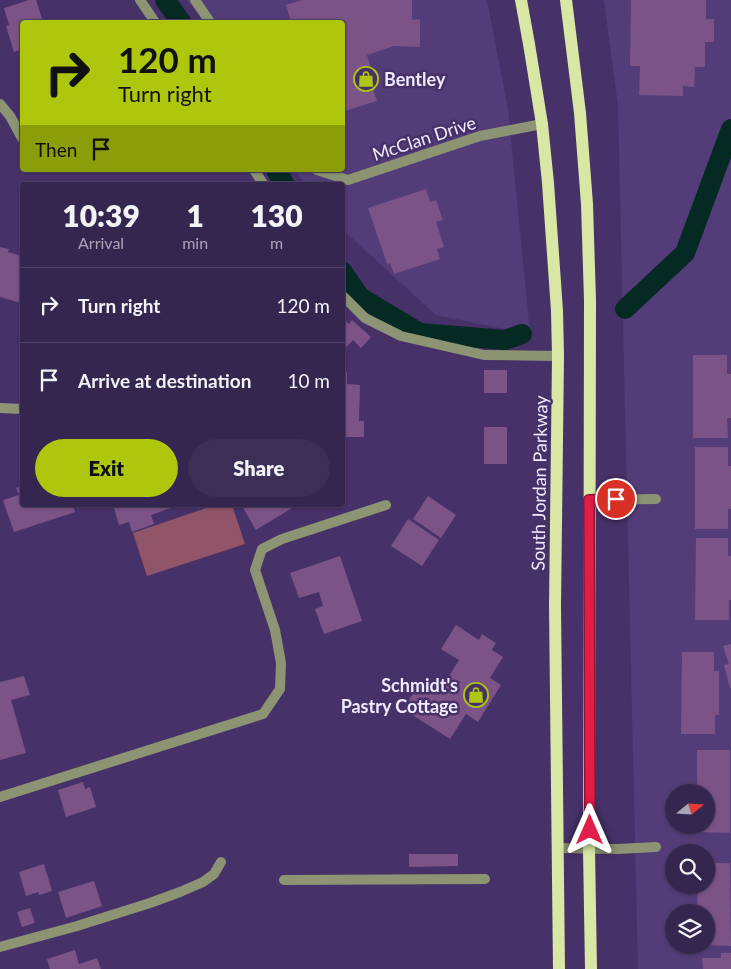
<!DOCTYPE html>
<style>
:root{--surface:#34264f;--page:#3c2e56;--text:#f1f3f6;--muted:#a9a5b7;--line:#4e4366;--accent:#aec60c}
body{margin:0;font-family:Lato,sans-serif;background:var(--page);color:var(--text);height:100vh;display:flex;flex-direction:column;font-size:19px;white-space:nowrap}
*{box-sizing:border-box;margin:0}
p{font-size:16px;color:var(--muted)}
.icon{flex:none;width:28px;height:28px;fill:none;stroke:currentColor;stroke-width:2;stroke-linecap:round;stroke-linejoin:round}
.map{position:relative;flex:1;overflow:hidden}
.sheet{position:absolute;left:20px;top:182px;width:325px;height:325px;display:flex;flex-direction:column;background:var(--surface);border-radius:5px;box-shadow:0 1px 4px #0004,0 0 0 1px var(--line)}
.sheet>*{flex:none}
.guide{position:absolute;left:20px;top:20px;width:325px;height:152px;border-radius:5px;box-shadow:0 1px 4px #0004,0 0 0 1px var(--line);background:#aec60c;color:#111;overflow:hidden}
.needle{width:32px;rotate:72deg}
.controls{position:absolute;left:665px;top:784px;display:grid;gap:10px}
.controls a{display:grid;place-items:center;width:50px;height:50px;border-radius:50%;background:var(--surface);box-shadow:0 1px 4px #0004,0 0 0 1px var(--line);font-size:25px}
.pin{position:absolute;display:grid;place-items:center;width:42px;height:42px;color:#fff;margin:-21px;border:2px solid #fff;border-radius:50%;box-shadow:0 1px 5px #0007}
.me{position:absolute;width:55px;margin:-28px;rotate:0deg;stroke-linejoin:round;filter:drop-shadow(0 0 4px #0008)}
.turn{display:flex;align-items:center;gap:18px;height:105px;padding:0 15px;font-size:22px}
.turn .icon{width:65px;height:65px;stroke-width:2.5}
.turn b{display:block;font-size:35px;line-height:42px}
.then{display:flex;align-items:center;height:48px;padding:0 15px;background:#0003;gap:10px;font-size:19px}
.eta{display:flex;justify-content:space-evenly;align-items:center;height:85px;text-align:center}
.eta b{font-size:30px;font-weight:800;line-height:35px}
.primary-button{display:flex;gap:10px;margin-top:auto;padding:10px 15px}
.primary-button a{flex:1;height:58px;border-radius:30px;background:var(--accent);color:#111;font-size:20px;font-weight:800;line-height:58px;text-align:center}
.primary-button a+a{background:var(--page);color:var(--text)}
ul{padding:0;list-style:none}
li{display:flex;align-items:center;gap:15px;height:75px;padding:0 15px;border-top:1px solid var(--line)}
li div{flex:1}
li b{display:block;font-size:19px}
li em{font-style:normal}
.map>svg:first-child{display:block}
.built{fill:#533d79;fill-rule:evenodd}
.green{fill:#915469}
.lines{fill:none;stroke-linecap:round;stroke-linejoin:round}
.canal{stroke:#052923;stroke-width:20}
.building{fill:#7b5387}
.lane{stroke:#8c9473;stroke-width:10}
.street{stroke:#8c9473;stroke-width:10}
.primary{stroke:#d9e7a4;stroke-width:12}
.route-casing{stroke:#92132f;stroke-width:12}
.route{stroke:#e11d48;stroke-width:9}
.labels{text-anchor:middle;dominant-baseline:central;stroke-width:5;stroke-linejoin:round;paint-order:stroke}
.poi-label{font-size:18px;font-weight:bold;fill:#f0ebff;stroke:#463269;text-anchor:start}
.street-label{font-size:18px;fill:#f0ebff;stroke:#463269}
</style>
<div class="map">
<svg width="731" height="969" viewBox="0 0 731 969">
<rect width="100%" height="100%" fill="#463269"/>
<!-- built -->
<path class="built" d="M186,0h301l21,109 22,225 -94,-19 -93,-85 -1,-45h-37l-9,-15h46v-148h-135z
M604,0h127v969h-93l-20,-863zM674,792h32v33h-32zM674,852h32v33h-32zM674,912h32v33h-32z"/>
<!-- green -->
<path class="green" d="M215,505h17l13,39 -98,32 -14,-43z"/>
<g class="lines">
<!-- canal -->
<path class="canal" d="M165,0l16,22
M276,170l9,15
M342,271l18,26 60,36 85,7 17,-6
M625,309l60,-56 46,-124"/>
</g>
<!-- building -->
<path class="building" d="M29,0h7l7,22h-21v27l-8,3 -8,-26 3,-1 -5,-17z
M302,0h110v20l8,-1v28l-26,-1 -27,9 8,28 -4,1 6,17 -35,11v-90h-51l-5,-17z
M631,0h75v19h8v23h-9v25h-10l-1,20 -11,-1v10l-44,-1 1,-29h-10z
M426,189l4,13 6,-2 7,20 -7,2 8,25 -7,2 3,10 -46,15 -4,-11 -3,1 -19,-56z
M0,247l9,2 -1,3 14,4v41l-1,6 -21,-6z
M342,318l7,6 3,-4 19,17 -10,11 -8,-8 -11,12z
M693,355h34v19h4v44h-4l1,20h-35z
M484,370h23v23h-23z
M342,372h5v12l13,1 -1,36h5v16h-22z
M484,427h23v37h-23z
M695,447h33v19h3v43h-3v20h-33z
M22,486v19h51l2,7 -61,20 -11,-32 16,-5 -3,-7z
M428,496l28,19 -15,23 -28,-19z
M113,505h66l-28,10 3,9 -22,8 -3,-10 -10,3z
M244,505h53l-41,25 -14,-24z
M408,519l31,21 -17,26 -31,-20z
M696,538h32v18h3v44h-2v20h-34z
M340,556l22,65 -38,13 -9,-25 8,-3 -4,-14 -20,6 -9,-25z
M456,625l23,15 3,-6 14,9 -4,7 11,7 -13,21 11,7 -23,37 -12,-8 -16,25 -47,-30 17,-26 18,11 21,-34 -18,-11z
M731,644v44h-1l-6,-23 5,-1 -6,-18z
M682,652h32v19h5v44h-4v19h-34z
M24,676l6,19 -19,5 15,53 -26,7v-78z
M697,750h33v83l-33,-1v-7h9v-33h-9z
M83,782l2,7 5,-2 6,20 -30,10 -8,-27z
M409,854h49v12l-49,1z
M706,863h24l1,83 -25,-1v-33h-9l1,-27h8z
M44,864l8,27 -13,4 -1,-3 -12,4 -7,-24z
M94,881l8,25 -36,12 -8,-26z
M30,908l5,15 -13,4 -5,-15z
M75,950l4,14 18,-6 4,11h-51l-3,-10z
M721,953h10v16h-28l-1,-11h19z"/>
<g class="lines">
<!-- lane -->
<path class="lane" d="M140,0l15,22
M254,170l10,15
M342,295l23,23 36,18 83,19 74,1
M589,500l67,-1
M0,797l263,-83 17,-25 1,-26 -6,-33 -20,-60 7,-21 20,-10 104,-34
M557,848l61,1 38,-2
M284,880l201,-1
M0,947l77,-21 73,-23 30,-11 23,-10 11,-8 7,-12"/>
<!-- street -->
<path class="street" d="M195,0l15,22
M0,104l10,12 12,22
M317,170l31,10 132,-44 62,-12
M0,408l22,1"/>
<!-- primary -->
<path class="primary" d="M521,0l8,44 13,80 6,59 9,128 1,45 -3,250 4,363
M566,0l14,113 7,91 3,96 -1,549 2,120"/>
</g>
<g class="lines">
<defs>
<path id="route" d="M590,830l-1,-330 27,-1"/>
</defs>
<!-- route casing -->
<use href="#route" class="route-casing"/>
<!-- route -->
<use href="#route" class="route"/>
</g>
<!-- icons -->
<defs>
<symbol id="shop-ring" viewBox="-11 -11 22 22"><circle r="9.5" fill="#463269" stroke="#aec60c" stroke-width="1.5"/><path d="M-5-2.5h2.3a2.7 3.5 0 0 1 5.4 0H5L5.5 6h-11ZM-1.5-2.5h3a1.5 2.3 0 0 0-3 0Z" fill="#aec60c"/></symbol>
</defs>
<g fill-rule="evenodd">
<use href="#shop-ring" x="352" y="65" width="28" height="28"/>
<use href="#shop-ring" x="462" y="681" width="28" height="28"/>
</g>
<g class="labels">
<!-- poi labels -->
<g class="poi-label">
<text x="384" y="79">Bentley</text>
<text x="458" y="685" text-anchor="end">Schmidt's<tspan x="458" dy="21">Pastry Cottage</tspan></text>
</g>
<!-- street labels -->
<g class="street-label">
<text transform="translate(424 138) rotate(-18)">McClan Drive</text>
<text transform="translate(539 483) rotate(-89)">South Jordan Parkway</text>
</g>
</g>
</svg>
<div class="controls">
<a><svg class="needle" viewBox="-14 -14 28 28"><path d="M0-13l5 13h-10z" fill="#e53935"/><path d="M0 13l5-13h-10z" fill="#a9a5b7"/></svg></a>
<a><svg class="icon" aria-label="search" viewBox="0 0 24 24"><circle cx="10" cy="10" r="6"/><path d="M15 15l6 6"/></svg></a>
<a><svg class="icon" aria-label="layers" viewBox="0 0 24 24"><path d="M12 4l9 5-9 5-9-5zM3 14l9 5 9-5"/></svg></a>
</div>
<div class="pin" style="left:616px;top:499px;background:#d93025"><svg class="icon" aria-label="arrive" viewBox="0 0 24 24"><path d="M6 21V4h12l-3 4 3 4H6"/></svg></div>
<svg class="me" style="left:590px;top:830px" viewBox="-20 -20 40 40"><path d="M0-17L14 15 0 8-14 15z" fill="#e11d48" stroke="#fff" stroke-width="4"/></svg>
<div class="guide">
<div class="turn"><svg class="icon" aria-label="right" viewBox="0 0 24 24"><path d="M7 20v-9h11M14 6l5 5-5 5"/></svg><div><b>120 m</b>Turn right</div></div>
<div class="then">Then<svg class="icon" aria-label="arrive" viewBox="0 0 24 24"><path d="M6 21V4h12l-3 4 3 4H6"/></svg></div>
</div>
<section class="sheet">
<div class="eta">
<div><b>10:39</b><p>Arrival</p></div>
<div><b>1</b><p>min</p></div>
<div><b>130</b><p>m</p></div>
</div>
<ul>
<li><svg class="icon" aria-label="right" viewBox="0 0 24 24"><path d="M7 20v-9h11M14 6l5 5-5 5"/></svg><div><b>Turn right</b></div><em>120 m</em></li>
<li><svg class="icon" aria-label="arrive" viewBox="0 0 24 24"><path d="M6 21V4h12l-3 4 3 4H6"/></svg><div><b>Arrive at destination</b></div><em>10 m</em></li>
</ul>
<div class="primary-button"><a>Exit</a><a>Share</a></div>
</section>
</div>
